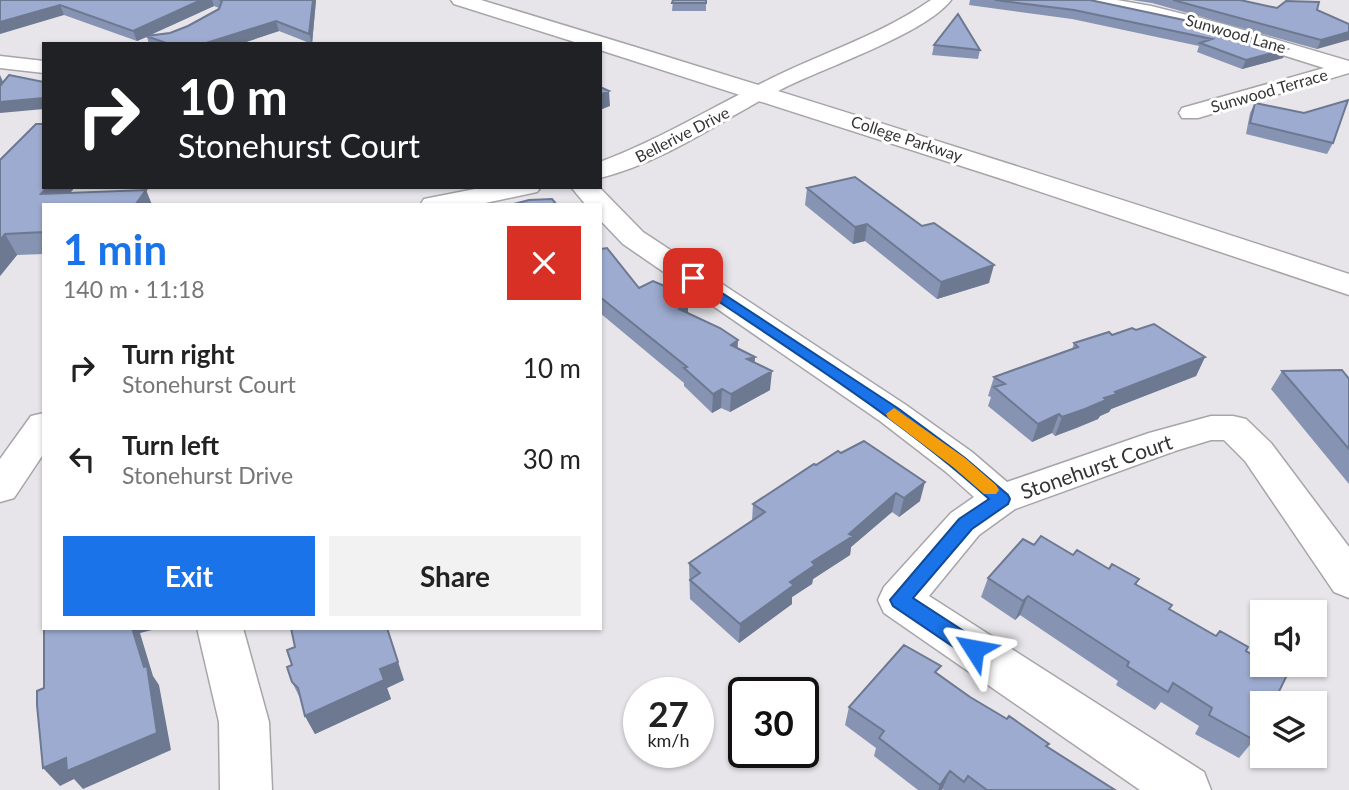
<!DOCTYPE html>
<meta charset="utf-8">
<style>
:root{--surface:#fff;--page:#f2f2f2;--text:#222;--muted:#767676;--accent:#1a73e8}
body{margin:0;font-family:Lato,sans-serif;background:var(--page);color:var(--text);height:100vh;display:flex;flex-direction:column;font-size:26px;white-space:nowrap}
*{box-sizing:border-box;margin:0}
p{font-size:23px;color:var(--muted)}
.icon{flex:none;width:38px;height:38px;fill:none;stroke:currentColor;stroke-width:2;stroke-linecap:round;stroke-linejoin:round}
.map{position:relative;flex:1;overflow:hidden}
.drawer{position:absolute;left:42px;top:203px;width:560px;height:427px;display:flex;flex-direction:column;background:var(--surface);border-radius:0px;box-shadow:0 2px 5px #0004}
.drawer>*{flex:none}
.top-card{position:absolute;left:42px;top:42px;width:560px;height:147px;border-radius:0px;box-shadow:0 2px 5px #0004;background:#202124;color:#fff;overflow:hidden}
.controls{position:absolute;left:1250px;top:600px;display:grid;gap:14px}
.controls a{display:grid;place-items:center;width:77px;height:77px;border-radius:0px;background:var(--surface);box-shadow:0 2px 5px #0004;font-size:35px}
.speed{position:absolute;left:623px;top:677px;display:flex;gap:14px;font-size:35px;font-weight:700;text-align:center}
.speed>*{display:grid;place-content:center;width:91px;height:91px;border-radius:50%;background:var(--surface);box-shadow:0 2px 5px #0004;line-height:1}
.speed small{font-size:18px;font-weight:400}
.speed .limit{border:4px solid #111;border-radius:10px;background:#fff;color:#111}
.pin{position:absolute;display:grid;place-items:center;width:60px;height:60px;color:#fff;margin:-30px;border-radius:14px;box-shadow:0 4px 10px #0006}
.me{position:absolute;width:77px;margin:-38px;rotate:304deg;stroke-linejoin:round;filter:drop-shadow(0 0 5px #0008)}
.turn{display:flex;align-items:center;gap:24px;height:147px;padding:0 21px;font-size:32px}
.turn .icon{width:91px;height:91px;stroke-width:2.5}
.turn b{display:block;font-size:49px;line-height:60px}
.round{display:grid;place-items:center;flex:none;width:74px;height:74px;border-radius:0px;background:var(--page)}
.head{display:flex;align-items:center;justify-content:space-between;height:119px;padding:0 21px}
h1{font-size:42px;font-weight:700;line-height:52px;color:var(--accent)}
.button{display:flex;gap:14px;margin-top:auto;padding:14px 21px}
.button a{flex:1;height:80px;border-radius:0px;background:var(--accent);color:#fff;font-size:28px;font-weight:700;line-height:80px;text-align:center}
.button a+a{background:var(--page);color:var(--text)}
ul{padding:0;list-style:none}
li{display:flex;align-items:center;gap:21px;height:91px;padding:0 21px}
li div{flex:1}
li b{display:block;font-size:26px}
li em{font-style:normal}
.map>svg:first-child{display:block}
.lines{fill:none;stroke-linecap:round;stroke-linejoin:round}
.minor-casing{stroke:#a6a5a9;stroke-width:3}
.secondary-casing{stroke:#a6a5a9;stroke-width:3}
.minor{fill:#fff;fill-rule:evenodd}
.secondary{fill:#fff;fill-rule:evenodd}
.wall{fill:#8693b2;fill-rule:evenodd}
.shaded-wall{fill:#6d7891}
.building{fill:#9cabcf;stroke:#6d7891;stroke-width:2}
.route{fill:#1a73e8;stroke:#114b97;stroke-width:2}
.slow{fill:#f59e0b}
.labels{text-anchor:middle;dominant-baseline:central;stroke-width:6;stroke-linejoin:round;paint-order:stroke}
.far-street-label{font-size:16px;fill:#343435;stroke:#fff}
.near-street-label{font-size:21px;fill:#343435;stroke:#fff}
</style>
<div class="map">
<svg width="1349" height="790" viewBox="0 0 1349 790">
<rect width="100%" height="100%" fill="#e7e5ea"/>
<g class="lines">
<defs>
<path id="minor" d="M931,0h20c-26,34 -128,68 -169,89 -59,30 -117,73 -182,89v-16c59,-22 112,-55 168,-82 54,-27 113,-45 163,-80z
M1075,0h42l34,6 72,18 126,37v12l-151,45h-16l-3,-5 3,-5 142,-40 -115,-36 -125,-27z
M0,56l44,5v12l-44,-5z
M485,187h56l-4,5 -61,13h-56l4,-6z
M571,187h28l44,45 263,173 66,47 35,30 142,-49 62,-17h22l13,3 25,24 78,104v51l-15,-6 -89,-131 -21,-21h-13l-36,11 -160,58 -36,26 -50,61 275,176 7,18h-71l-256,-177 -6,-13 6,-13 67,-74 23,-16 -28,-25 -66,-51 -257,-177 -23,-24v-15h-14z
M44,413v40l-30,45 -14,4v-43l31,-43z
M197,628h46l26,94 3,68h-52l-1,-68z"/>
<path id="secondary" d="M451,0h30c291,88 580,179 868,274v21l-341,-114 -408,-131v-6h-19l-127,-40z"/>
</defs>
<!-- minor casing -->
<use href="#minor" class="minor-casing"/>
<!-- secondary casing -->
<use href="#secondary" class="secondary-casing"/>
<!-- minor -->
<use href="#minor" class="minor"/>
<!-- secondary -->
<use href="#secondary" class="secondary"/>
</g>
<!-- wall -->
<path class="wall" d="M0,0h316l-4,44 -33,-13 -39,13h-91l-2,-7 -10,4 -73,-26zM214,6l5,2v1l-31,17 -18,7 -20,2z
M673,0h33v11h-34z
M970,0h120l193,58 -41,11 -45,-17 2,-6 -127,-27 -103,-14z
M1132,0h108l37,8 40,2 32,14 -32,25 -165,-46z
M934,45l46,5 -2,9 -46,-4z
M1255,103l78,40 -6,11 -81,-20 4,-21z
M0,160l44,27h31l-5,6 76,-3 6,15h-108v49l-27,1 -17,21z
M807,188l182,95 -52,16 -72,-58 -12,3 -48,-39z
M600,249l39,39 49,25 49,35 18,15 15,27 -40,22 -9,-4 -9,5 -28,-27v-3l-84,-70z
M1136,330l69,27 -9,19 -85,33 -2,3 -9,4 -2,3 -21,9 -22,8 -3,-3 -20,9 -44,-36 3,-9 -3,-1 6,-19 78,-27 2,-7z
M1282,371l67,8v105l-78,-95z
M816,465l104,36 -21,16 -7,-5 -41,35 -1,8 -37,24 -1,5 -20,13v7l-53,39 -49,-44 -1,-36 63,-42 1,-17z
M1034,545l39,10 66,24 -3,6 34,24 46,27 30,15 8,89 -15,18 -44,-24 4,-8 -38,-24 -6,8 -39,-25 2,-4 -98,-66 -5,5 -34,-23 7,-19z
M295,647l109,33 -17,8 4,11 -76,35 -10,-18 -4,-16 -9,-18v-17z
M938,674l32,23 79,47 -2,3 68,43h-171l-2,-1v1h-24l-44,-34 2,-8 -31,-23 4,-18z"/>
<!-- shaded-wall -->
<path class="shaded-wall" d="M201,0h11l2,6 -77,35 -4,-10z
M313,0h3l-4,44 -3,-10z
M60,5l4,10 -64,19v-12z
M276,21l3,10 -39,13h-37z
M1349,32v8l-32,9 4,-9z
M1287,49l-4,9 -41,11 4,-9z
M0,75l4,9 -4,1z
M609,91l1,15 -10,4v-15z
M44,98v11l-44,4v-11z
M47,187h28l-15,18 -19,-11z
M146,190l6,15h-17z
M867,224l-2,17 -12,3 2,-17z
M5,234l12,21 -17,21v-36z
M994,265l-5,18 -52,16 4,-17z
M688,303v18l-9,-12z
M738,340l-1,19 -6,-14z
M755,357l-1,18 -7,-16z
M1205,357l-9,19 -85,33 -2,3 -9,4 -2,3 -43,17 7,-19 53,-25z
M772,371l-2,19 -40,22 1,-18z
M722,389l-1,19 -9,5 1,-19z
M1059,414l-7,19 -20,9 6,-18z
M925,482l-5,19 -21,16 5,-19z
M896,493l-4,19 -41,35 -1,8 -37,24 -1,5 -20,13v7l-53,39 1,-19z
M1028,596l-8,19 -5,5 8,-19z
M132,628h21l-1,2 -12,3 13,43 6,9 12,65 -88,39 -9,-10 -14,7 -17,-18 101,-101z
M387,628l17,52 -17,8 4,11 -76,35 -10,-18 75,-47z
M950,771l-8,19h-4l2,-5z"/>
<!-- building -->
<path class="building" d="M0,0h201l-68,31 -73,-26 -60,17z
M220,0h93l-4,34 -33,-13 -73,23h-34l-23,-8 24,-3 18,-7 31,-17 3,-8z
M673,0h33v3h-34z
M995,0h95l122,26 75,23 -41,11 -46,-17 12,-4 -138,-29z
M1173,0h67l37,8 9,-7 33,1 -2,8 32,14v8l-28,8z
M958,14l22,36 -46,-5z
M9,75l35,7v16l-44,4v-16z
M600,87l9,4 -9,4z
M1348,100l-15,43 -83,-20 5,-20 49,10z
M36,124h8v63h3l-6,7 105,-4 -11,15h-91v27l-39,2 -5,6v-80z
M855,177l67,49 12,-3 60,42 -53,17 -74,-58 -12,3 -48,-39z
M552,199l5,6h-47l19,-5z
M607,248l32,40 14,-7 9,4 26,18 -9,6 41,19 18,12 -7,5 24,12 -8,2 25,12 -41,23 -9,-5 -9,5 -29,-26 3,-1 -87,-70v-48z
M1154,324l51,33 -90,35 2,2 -13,4 2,2 -21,9 -23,8 -3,-3 -21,10 -44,-37 11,-3 -11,-7 84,-30 -4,-4 35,-11 3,3 20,-7 4,2z
M1342,370l7,9v70l-67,-78z
M864,441l61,41 -21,16 -8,-5 -47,41 4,2 -41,26 3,3 -25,17 4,3 -54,39 -50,-44 10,-7 -11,-10 76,-51 -12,-8 61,-40 2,1 22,-14 3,2z
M1041,536l32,19 4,-5 32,19 3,-5 27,15 -4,5 37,21 -3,4 47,27 4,-5 28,16 -2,4 16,9v5h8l17,10 -14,29h-11v21l-8,15 -45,-25 3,-7 -39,-25 -5,9 -41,-26 2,-4 -101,-66 -5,5 -35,-23 35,-39 11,6z
M44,628h88l12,39 3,-1 10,67 -90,38 -1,-13 -23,10 -6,-63v-14l7,-3z
M291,628h96l11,34 -18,7 4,11 -79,36 -7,-28 -6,-6 -5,-15 5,-2 -5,-15 8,-3z
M904,645l37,21 -6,6 35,25 37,22 2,-3 40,28 -3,2 69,44h-128l-19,-14 -4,6 -14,-11 -10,14 -61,-47 5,-7 -35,-24z"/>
<!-- route -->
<path class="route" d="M693,274l206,135 66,49 43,37 2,4 -2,5 -36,25 -59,69 69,45 3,6 -3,7 -8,3 -7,-3 -74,-50 -3,-6 69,-81 30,-20c-92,-83 -199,-149 -301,-218v-6z"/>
<!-- slow -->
<path class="slow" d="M894,408l71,50 31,27 3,5 -3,4h-12l-31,-27 -65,-49 -2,-4z"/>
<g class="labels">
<!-- far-street labels -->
<g class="far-street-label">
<text transform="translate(1236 33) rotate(16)">Sunwood Lane</text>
<text transform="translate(1269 90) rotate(-16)">Sunwood Terrace</text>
<text transform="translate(682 134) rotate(-27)">Bellerive Drive</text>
<text transform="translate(907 138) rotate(18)">College Parkway</text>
</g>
<!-- near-street labels -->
<g class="near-street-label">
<text transform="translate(1096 466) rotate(-19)">Stonehurst Court</text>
</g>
</g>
</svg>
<div class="controls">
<a><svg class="icon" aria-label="sound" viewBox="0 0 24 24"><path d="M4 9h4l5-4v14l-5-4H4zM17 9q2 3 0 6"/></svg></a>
<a><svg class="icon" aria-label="layers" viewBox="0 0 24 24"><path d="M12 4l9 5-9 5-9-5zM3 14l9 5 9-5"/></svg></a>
</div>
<div class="speed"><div>27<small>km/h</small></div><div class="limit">30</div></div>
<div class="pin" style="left:693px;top:278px;background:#d93025"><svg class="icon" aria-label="arrive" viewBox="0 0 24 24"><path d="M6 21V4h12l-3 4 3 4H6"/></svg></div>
<svg class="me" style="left:974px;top:649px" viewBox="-20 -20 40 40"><path d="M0-17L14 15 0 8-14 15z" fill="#1a73e8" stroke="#fff" stroke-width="4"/></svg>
<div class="top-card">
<div class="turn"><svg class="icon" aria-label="right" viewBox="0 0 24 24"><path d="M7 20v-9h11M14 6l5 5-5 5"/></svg><div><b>10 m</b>Stonehurst Court</div></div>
</div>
<section class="drawer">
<div class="head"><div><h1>1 min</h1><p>140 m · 11:18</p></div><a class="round" style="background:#d93025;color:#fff"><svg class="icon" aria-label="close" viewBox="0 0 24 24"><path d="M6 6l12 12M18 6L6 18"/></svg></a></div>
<ul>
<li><svg class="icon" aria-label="right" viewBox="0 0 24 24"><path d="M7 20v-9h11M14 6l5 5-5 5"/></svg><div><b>Turn right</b><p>Stonehurst Court</p></div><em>10 m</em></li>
<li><svg class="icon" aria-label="left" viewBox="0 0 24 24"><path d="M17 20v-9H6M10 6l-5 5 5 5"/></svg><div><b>Turn left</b><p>Stonehurst Drive</p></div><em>30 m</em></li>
</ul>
<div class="button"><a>Exit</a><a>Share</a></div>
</section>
</div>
